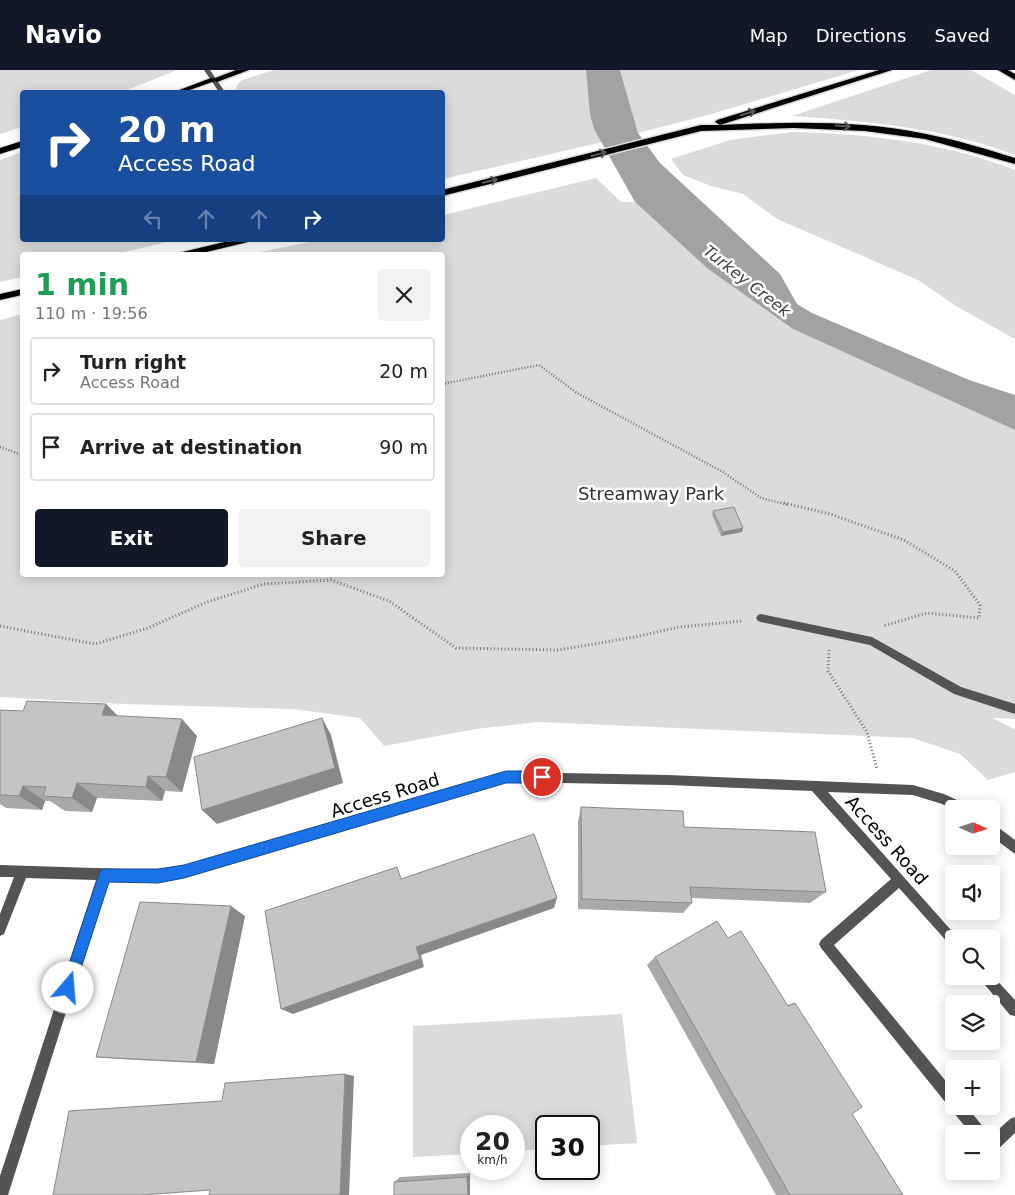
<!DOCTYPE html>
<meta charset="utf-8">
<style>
:root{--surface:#fff;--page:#f2f2f2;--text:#222;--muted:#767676;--line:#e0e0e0;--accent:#111827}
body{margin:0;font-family:"DejaVu Sans",sans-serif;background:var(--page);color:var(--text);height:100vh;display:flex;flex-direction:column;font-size:19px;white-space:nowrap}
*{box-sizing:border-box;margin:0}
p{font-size:16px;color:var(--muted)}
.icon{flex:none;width:28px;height:28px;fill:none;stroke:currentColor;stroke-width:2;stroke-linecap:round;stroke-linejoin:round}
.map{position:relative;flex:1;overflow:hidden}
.drawer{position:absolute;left:20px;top:182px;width:425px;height:325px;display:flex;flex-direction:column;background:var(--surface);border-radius:5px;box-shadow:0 2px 12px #0003}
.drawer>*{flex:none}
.guide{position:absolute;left:20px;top:20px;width:425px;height:152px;border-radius:5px;box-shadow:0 2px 12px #0003;background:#1a4fa0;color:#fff;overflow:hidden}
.needle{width:32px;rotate:93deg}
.tools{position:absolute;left:945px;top:730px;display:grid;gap:10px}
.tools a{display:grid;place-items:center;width:55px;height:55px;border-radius:5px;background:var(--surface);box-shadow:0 2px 12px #0003;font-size:25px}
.speed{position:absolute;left:460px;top:1045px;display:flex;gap:10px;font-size:25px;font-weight:700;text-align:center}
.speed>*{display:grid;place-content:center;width:65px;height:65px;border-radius:50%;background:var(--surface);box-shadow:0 2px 12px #0003;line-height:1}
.speed small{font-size:12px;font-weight:400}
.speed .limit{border:2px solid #111;border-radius:8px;background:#fff;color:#111}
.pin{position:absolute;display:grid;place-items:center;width:42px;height:42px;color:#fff;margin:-21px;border:2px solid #fff;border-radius:50%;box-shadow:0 1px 5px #0007}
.me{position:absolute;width:55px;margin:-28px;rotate:18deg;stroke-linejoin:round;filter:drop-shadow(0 0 4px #0008)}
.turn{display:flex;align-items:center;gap:18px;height:105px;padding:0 15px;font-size:22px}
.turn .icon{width:65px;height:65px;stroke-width:2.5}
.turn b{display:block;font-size:35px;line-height:42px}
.lanes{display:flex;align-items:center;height:48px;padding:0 15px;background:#0003;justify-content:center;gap:25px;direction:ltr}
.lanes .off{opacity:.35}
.round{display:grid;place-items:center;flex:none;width:52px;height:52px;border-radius:5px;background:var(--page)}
.summary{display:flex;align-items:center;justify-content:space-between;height:85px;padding:0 15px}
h1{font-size:30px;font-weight:600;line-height:38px;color:#1e9e55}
.button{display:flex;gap:10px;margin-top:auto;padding:10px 15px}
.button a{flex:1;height:58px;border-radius:5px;background:var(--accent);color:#fff;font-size:20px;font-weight:600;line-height:58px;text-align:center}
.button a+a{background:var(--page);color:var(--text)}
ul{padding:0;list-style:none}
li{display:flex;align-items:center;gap:15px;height:68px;margin:0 10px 8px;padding:0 5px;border:2px solid var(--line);border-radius:5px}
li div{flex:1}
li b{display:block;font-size:19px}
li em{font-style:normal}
header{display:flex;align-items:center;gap:30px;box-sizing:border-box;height:70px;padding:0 25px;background:var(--accent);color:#fff}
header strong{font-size:24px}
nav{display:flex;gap:28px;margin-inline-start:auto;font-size:18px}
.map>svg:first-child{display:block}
.green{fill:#dbdbdb}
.water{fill:#a2a2a2}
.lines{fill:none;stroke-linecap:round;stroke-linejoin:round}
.trunk-casing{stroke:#dbdbdb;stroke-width:2}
.motorway-casing{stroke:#dbdbdb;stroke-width:3}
.path-far1{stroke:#767676;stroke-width:2.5;stroke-dasharray:1 2;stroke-linecap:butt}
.path{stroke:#767676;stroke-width:3;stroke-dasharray:1 2.5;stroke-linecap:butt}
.service{fill:#545454;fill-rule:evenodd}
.minor{fill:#545454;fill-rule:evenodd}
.tertiary{fill:#545454;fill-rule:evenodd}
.trunk{fill:#000;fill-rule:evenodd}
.motorway{fill:#000;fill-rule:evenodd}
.wall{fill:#a9a9a9}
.shaded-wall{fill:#898989}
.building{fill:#c4c4c4;stroke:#898989}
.oneway{stroke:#595959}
.route{fill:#1a73e8;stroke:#114b97}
.labels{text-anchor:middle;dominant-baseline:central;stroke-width:5;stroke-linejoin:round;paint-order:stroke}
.far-water-label{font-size:16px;font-style:italic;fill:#434343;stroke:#fff}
.park-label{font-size:18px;fill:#323232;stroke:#fff}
.street-label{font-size:18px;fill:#000;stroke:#fff}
</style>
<header>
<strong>Navio</strong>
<nav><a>Map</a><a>Directions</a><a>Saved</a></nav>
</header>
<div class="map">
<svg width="1015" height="1125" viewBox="0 0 1015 1125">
<rect width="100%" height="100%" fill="#fff"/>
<!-- green -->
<path class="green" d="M0,0h175v1l-53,21h-100v35l-22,7z
M274,0h312l8,59 9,13 -160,37 -1,-87h-203l-3,-3 1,-4 5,-5z
M620,0h239l-151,45 -70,18z
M931,0h40l44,25v60c-71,-27 -148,-34 -223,-39z
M792,62c76,2 152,10 223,38v169l-59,-33 -38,-26 -141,-61 -34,-25 -32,-8 -28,-11 -12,-16 59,-19z
M22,82v88h153l-63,15h-90v22l-22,5v-122z
M596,108l25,24h14l73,67 85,60 222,101v289l-23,-1 23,11v43l-27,8 -28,-26 -47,-16 -375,-16 -62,7 -92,17 -24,-28 -67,-9 -169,-5 -124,-7v-377l22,-6v261h420v-320h-197l74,-15h123l1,-25z
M622,944l15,129 -48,3v-20h-43v23l-32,2v-25h-43v28l-58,3v-131z"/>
<!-- water -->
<path class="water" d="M586,0h34l18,63 22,30 120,111 17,30 15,9 157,67 46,15v35l-222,-101 -85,-60 -73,-67 -41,-73 -4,-15z"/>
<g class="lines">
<defs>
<path id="trunk" d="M211,8l7,2 -34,12h-10z
M22,71v6l-22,7v-6z
M233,170h17l-2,2 -54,13h-18l2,-2z
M22,219v6l-22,5v-6z"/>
<path id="motorway" d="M236,0h13l-32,12 -7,-2z
M879,0h13l-172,55c69,-3 139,-5 206,9 31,6 60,15 89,24v6l-90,-25 -60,-8 -71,-3 -93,3 -259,65v-6l259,-65h19l-5,-3 2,-2z
M998,0h10l7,4v6z"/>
</defs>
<!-- trunk casing -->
<use href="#trunk" class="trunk-casing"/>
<!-- motorway casing -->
<use href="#motorway" class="motorway-casing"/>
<!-- path-far1 -->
<path class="path-far1" d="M442,314l97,-19 38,28 146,79 38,26 28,7
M0,377l22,8"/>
<!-- path -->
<path class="path" d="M784,433l46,11 74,26 51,31 25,34 -1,13 -52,-5 -44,13
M0,556l95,18 53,-16 59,-26 57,-18 67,-4 58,21 67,47 102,2 77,-13 44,-10 64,-6
M829,580l-1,21 39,61 10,37"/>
<!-- service -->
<path class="service" d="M761,544l111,23 89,50 54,17v10l-61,-20 -84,-49 -109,-23 -3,-1 -2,-3 2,-3z"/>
<!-- minor -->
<path class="minor" d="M506,702l162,3 245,10 31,9 24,11 2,4 -16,1 -12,-6 -29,-9 -85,-3 131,147h-5v8l-4,-2 -51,-57 -65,57 120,146v15h12l19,23 2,5h-16l-150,-186 -2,-4 2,-4 70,-61 -79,-88 -144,-6 -162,-3 -322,96 -26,4 -50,-2 -100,315h-8v-19l96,-296 -70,-2 -22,56 -4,2v-22l14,-37h-14v-12l158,5 26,-4z
M991,752l24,18v14l-24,-18z
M991,904l24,26v16l-5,-1 -29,-35 -2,-4h12z
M1015,1047v16l-19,18 -5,2v-17l19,-17z"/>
<!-- tertiary -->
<path class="tertiary" d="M204,0h6l15,22h-6z"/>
<!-- trunk -->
<use href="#trunk" class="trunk"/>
<!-- motorway -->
<use href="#motorway" class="motorway"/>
</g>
<!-- wall -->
<path class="wall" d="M713,441l29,21 -21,4 -9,-21z
M106,634l11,12 80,20 -15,56 -17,-1 -3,10 -65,-3 -5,14 -27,-1 -15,-10h-5l-3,9 -36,-2 -6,-4v-94l23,1z
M581,737l103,20 142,65 -16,11 -119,-5 1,5 -9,10 -105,-4v-88z
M245,846l-31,148 -95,-5 -23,-2z
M728,868l60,67 7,-2 57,111 51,81h-127l-129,-230 8,-8z
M470,1103v22h-76v-13l6,-5z"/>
<!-- shaded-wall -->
<path class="shaded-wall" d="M743,458l-1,4 -21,4 2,-4z
M106,634l17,17 -21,-6z
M322,648l9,17 12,48 -126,41 -15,-14z
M182,649l15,17 -15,56 -16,-15z
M148,706l17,15 -3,10 -16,-14z
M77,713l20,15 -5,14 -20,-14z
M23,716l22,15 -3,9 -23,-14z
M557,828l-3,10 -133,47 3,12 -131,47 -12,-5 135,-62z
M231,836l14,10 -31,148 -18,-2z
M345,1004l9,2 -5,119h-9z
M470,1103v22h-2l-1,-18z"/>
<!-- building -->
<path class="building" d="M734,437l9,21 -20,4 -10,-21z
M27,631l79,3 -4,11 80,4 -16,58 -18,-1 -2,11 -69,-4 -5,15 -29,-2 3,-9 -23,-1 -4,10 -19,-1v-85l23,1z
M322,648l13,50 -133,42 -8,-53z
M581,737l102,4 1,16 131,5 11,60 -136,-5 2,16 -110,-4z
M534,764l23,64 -141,49 4,12 -139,50 -16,-98 132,-44 4,12z
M140,832l91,4 -35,156 -100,-5z
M717,851l11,17 13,-7 47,75 7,-3 67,104 -10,7 51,81h-113l-135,-238z
M345,1004l-5,121h-131l1,-5 -69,5h-88l16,-84 153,-10 3,-18z
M467,1107l1,18h-74v-13z"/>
<!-- one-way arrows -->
<defs><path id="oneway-shaft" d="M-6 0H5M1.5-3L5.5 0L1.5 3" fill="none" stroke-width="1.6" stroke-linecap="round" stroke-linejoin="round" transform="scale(1.25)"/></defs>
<g class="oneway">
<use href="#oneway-shaft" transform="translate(748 43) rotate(-17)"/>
<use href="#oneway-shaft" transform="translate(843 56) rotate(4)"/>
<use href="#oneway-shaft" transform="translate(599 84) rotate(-15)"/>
<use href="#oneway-shaft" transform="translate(490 111) rotate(-14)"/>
</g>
<!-- route -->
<path class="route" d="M506,701h36l5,2 2,4 -2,4 -5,2h-36l-322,95 -26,5 -49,-1 -36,111 -5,3 -5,-3 -2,-5 39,-117 4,-2h54l26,-4z"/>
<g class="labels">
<!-- far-water labels -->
<g class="far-water-label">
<text transform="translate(747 211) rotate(38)">Turkey Creek</text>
</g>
<!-- park labels -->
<g class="park-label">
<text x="651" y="423">Streamway Park</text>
</g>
<!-- street labels -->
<g class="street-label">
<text transform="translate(385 725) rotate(-17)">Access Road</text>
<text transform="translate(887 770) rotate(48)">Access Road</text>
</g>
</g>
</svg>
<div class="tools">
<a><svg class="needle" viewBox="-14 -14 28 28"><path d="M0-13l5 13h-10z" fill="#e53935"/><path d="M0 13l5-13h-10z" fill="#767676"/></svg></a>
<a><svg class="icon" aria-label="sound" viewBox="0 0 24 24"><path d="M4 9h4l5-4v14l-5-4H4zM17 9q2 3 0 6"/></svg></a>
<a><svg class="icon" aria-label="search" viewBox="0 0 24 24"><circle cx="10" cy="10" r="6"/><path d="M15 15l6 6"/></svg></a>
<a><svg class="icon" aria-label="layers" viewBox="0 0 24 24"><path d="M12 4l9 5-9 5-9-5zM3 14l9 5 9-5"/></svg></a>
<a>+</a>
<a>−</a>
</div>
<div class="speed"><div>20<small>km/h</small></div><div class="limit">30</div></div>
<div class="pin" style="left:542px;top:707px;background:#d93025"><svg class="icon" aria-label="arrive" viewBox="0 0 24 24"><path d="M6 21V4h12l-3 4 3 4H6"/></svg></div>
<svg class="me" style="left:68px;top:918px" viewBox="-20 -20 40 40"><circle r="19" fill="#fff"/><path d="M0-13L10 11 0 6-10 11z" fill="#1a73e8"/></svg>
<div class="guide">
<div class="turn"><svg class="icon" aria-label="right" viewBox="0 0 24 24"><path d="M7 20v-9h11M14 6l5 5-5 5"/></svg><div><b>20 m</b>Access Road</div></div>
<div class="lanes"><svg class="icon off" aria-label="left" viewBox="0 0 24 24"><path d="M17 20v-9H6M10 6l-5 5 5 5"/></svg><svg class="icon off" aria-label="ahead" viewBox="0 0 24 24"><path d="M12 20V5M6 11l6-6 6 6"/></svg><svg class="icon off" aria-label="ahead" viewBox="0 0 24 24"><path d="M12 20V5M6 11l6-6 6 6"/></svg><svg class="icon" aria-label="right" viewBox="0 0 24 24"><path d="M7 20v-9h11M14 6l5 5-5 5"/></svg></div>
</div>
<section class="drawer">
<div class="summary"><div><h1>1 min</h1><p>110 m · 19:56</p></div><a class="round"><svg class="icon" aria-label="close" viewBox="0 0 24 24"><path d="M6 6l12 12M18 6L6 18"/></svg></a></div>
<ul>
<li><svg class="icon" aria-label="right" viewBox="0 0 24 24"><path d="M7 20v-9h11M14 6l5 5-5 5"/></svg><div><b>Turn right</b><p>Access Road</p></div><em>20 m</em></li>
<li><svg class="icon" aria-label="arrive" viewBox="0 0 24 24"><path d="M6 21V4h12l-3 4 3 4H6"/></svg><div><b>Arrive at destination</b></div><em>90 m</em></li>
</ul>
<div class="button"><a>Exit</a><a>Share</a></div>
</section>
</div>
